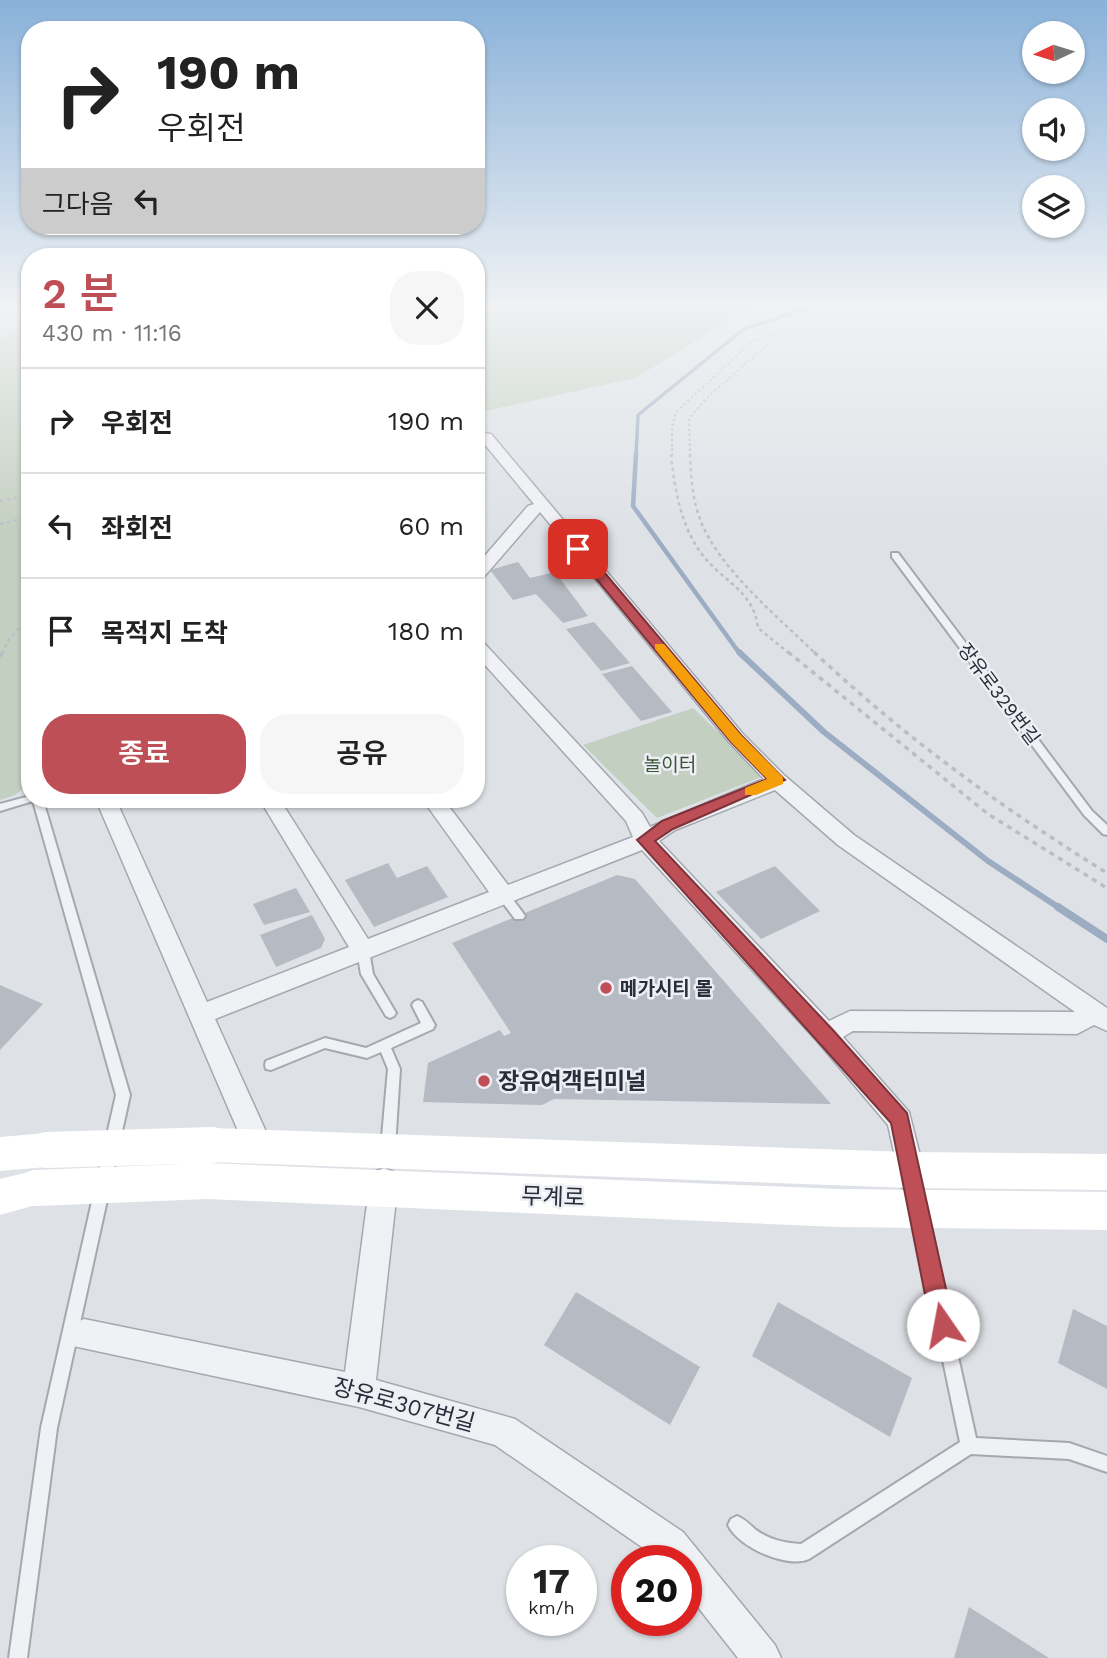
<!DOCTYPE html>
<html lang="ko">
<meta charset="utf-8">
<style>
:root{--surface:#fff;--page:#f6f6f6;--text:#222;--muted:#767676;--line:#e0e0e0;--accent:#bf4f57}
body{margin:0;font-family:"Work Sans","Noto Sans KR",sans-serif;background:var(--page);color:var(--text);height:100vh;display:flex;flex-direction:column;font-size:26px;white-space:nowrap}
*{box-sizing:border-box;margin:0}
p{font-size:23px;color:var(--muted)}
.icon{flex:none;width:38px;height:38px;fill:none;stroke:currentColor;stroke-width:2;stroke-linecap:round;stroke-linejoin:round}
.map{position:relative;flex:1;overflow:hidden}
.side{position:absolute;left:21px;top:248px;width:464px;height:560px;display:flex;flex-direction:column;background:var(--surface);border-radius:28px;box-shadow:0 2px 5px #0004}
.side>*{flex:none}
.guide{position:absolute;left:21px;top:21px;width:464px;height:214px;border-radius:28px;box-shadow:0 2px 5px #0004;background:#fff;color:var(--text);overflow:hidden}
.needle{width:46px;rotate:266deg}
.controls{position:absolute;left:1022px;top:21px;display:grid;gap:14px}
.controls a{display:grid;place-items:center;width:63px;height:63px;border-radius:50%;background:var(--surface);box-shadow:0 2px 5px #0004;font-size:35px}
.speed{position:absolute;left:506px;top:1545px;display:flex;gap:14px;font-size:35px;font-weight:700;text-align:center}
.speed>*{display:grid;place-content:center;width:91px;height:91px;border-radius:50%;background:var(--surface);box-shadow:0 2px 5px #0004;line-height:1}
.speed small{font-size:18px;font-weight:400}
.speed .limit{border:10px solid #d22;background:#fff;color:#111}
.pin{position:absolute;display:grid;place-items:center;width:60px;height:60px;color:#fff;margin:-30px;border-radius:14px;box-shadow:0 4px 10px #0006}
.me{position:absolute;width:77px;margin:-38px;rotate:348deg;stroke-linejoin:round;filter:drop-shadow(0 0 5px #0008)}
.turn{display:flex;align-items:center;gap:24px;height:147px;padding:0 21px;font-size:32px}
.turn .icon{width:91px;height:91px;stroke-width:2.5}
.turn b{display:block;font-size:49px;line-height:60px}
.then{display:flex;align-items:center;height:66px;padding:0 21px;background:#0003;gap:14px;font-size:26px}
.round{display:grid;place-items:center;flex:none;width:74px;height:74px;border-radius:28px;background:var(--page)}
.headline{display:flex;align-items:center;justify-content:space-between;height:119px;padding:0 21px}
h1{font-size:42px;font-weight:600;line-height:52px;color:var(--accent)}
.action{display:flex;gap:14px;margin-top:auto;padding:14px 21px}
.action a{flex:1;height:80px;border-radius:28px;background:var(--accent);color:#fff;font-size:28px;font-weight:600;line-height:80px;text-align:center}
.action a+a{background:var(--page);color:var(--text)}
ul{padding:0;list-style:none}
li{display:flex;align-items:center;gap:21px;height:105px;padding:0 21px;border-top:2px solid var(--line)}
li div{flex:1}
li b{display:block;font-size:26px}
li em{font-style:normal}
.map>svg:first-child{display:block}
.green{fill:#c3cfc0}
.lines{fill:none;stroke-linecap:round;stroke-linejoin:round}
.stream-far3{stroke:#9cacc3;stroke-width:3.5}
.stream-far2{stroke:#9cacc3;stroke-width:4.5}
.stream-far1{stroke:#9cacc3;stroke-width:6}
.stream{stroke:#9cacc3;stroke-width:8}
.building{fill:#b6bac2}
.service-casing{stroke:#a4a8af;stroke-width:4}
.minor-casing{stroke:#a4a8af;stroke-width:3}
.path-far2{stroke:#bcbec5;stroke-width:2;stroke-dasharray:2.5 2.5;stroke-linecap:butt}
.path-far1{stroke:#bcbec5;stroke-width:2.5;stroke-dasharray:3.5 3.5;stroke-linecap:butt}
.path{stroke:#bcbec5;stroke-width:3.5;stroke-dasharray:5 5;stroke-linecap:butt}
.service{fill:#f0f1f5;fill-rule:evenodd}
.minor{fill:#f0f1f5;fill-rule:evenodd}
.secondary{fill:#fff;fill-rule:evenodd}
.secondary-bridge{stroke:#fff;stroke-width:36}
.route{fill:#bf4f57;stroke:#7c3339;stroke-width:2}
.slow{fill:#f59e0b}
.poi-dot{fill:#bf4f57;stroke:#edeff4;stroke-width:2.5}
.labels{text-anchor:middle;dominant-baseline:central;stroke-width:5;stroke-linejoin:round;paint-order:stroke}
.street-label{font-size:19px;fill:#292e3b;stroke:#edeff4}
.park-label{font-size:19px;fill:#3b5538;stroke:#edeff4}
.poi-label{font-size:19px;font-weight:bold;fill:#292e3b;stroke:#edeff4;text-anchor:start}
.near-poi-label{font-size:23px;font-weight:bold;fill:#292e3b;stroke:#edeff4;text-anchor:start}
.near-street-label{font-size:23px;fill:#292e3b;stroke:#edeff4}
</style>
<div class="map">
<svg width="1107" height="1658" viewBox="0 0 1107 1658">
<rect width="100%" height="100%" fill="#dee1e6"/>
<!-- green -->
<path class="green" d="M27,302h3v481l-15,12 -15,5v-462l18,-10z
M476,302h304l-48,17 -97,59 -159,35z
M693,708l71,68 -107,42 -74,-73z"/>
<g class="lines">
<!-- stream-far3 -->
<path class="stream-far3" d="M636,456l2,-41 106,-86 82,-27"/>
<!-- stream-far2 -->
<path class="stream-far2" d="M636,454l-3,52 107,148"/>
<!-- stream-far1 -->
<path class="stream-far1" d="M739,652l85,80 164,129 73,48"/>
<!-- stream -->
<path class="stream" d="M1058,907l49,32"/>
</g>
<!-- building -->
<path class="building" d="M518,562l12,16 25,-6 33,44 -25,7 -27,-29 -23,6 -23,-30z
M594,622l36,41 -29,8 -35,-42z
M632,666l40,46 -31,9 -39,-47z
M388,863l9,15 30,-12 21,31 -74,30 -29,-47z
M775,866l45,45 -59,28 -45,-47z
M617,875l18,4 196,225 -277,-5 -12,6 -119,-3 5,-39 72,-33 4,6 7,-3 -59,-90z
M296,888l14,24 -46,13 -11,-21z
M312,915l13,24 -4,9 -45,19 -16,-32z
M0,985l43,19 -43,46z
M576,1292l124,75 -30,58 -126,-80z
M778,1302l134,76 -22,59 -138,-81z
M1073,1309l34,17v63l-49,-26z
M969,1607l80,51h-95z"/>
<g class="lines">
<defs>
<path id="service" d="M892,553h6l194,258 15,14v10l-4,-1 -19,-19 -192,-258z
M30,796v4h13l87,295 -73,333 -30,230h-18l32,-230 75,-333 -83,-294 -33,10v-7z
M504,892l4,1 15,20 2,3 -2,3h-8l-15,-20 -2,-3 2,-3z
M363,947l4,1 2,3 4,23 23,39 -2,3 -4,2 -4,-2 -25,-42 -4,-23 2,-3z
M418,1000l4,2 13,23 -2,4 -42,19 9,21 -5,79 -2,4 -5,2 -5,-2 -2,-4 7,-79 -7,-17 -14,6 -42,-10 -54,22 -5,-1 -1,-4 1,-4 59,-23 41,10 55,-25 -9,-18 2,-3z
M920,1209l5,2 2,5 49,222 93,5 38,13v16l-38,-13 -98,-5 -162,105c-22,10 -71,-12 -81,-34l3,-6 6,-3c8,3 13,9 19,14 14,10 28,13 45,14l159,-102 -47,-226 2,-5z"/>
<path id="minor" d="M476,432l15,2 252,300 42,42 69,59 253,173v23l-13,-6 -17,9 -224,-3 -10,6 66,75 17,67 -4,9 -10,4 -10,-4 -14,-63 -71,-84 -175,-191 -427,169 57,126 -4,9 -10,3 -10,-3 -152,-354h20l91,202 142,-55 -89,-147h20l88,139 121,-47 -66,-92h21l64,85 125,-48 -7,-16 -150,-166v-15l6,1 160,172 8,14 114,-48 -35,-37 -189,-230 -58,67 -6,2v-15l52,-60 6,-2 -52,-63 -6,-1zM775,790l63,55 237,167 -225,-1 -21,10 -170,-180 16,-11z
M384,1168l10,4 4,9 -22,199 139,39 168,113 92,113 6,13h-43l-52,-66v-31h-24l-167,-116 -136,-38 -286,-61 -5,-11 5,-11 11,-5 261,53 25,-191 4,-9z"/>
</defs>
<!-- service casing -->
<use href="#service" class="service-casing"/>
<!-- minor casing -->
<use href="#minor" class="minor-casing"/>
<!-- path-far2 -->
<path class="path-far2" d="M860,310l11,-8
M672,456v-29l4,-15 77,-71 109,-39
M690,456l-1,-38 23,-25 63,-55 119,-36"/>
<!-- path-far1 -->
<path class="path-far1" d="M671,454c3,33 10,72 30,99 20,28 53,37 57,75l32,26
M690,454c1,22 2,44 10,65 18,49 79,99 116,135
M0,501l30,-6
M0,524l30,-7
M2,654l6,-13 22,-25"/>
<!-- path -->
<path class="path" d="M788,652l200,162 119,74
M814,652c90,85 188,156 293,221
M0,657l2,-5"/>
<!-- service -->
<use href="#service" class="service"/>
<!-- minor -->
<use href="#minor" class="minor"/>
<!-- secondary -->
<path class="secondary" d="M212,1128l698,24 197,2v36l-197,-2 -698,-26 -14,-5 -5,-12 5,-12z
M47,1133l14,5 5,12 -5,12 -14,5 -47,4v-34z
M207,1163l631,26 269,3v38l-269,-3 -631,-28 -14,-5 -6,-13 6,-13z
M36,1170l14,5 6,13 -6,13 -50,14v-36z"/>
<!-- secondary-bridge -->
<path class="secondary-bridge" d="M47,1150l165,-5
M36,1188l171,-7"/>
</g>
<!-- sky -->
<linearGradient id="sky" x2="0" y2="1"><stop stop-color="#89b1d9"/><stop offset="0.57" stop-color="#f0f2f4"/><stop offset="1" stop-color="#f0f2f4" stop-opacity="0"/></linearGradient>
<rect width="1107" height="534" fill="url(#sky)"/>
<!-- route -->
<path class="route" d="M578,546l5,1 158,188 44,45 -112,49 -18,12 177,188 75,84 47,212 -3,8 -8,3 -9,-3 -3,-8 -40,-202 -254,-283 25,-19 105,-42 -36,-37 -157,-190 -1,-3z"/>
<!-- slow -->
<path class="slow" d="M655,644h9l77,91 42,42v7l-27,11h-11v-7l22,-9 -36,-37 -76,-93z"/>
<!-- markers -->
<g class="poi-dot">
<circle cx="606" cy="988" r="7"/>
<circle cx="484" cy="1081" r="7"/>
</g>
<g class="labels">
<!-- street labels -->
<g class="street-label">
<text transform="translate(999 694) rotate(53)">장유로329번길</text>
</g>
<!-- park labels -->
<g class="park-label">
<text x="670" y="764">놀이터</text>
</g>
<!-- poi labels -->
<g class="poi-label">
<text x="620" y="988">메가시티 몰</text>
</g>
<!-- near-poi labels -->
<g class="near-poi-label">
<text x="498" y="1081">장유여객터미널</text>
</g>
<!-- near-street labels -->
<g class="near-street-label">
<text transform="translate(553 1197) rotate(2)">무계로</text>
<text transform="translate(404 1405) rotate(15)">장유로307번길</text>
</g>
</g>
</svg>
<div class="controls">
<a><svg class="needle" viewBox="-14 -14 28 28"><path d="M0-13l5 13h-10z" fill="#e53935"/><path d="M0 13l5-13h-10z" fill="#767676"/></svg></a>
<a><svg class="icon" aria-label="sound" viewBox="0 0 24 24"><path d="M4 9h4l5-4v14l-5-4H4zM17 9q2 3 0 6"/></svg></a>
<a><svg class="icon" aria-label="layers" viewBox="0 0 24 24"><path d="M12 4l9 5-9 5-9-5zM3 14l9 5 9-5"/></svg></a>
</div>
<div class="speed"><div>17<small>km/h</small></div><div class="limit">20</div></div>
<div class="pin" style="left:578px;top:549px;background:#d93025"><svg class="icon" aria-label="arrive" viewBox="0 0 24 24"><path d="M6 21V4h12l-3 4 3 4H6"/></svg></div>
<svg class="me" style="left:943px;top:1325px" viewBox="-20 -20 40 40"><circle r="19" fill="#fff"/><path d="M0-13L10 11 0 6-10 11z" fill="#bf4f57"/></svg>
<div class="guide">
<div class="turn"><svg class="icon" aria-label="right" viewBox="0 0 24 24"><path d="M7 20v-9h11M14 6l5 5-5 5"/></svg><div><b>190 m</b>우회전</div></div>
<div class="then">그다음<svg class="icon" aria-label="left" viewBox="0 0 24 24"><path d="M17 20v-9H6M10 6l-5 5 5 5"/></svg></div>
</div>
<section class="side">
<div class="headline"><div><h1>2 분</h1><p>430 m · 11:16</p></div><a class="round"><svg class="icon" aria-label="close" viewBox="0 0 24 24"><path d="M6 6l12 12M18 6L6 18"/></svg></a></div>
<ul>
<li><svg class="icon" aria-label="right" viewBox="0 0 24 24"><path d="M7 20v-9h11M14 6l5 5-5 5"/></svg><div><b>우회전</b></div><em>190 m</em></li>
<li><svg class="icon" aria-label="left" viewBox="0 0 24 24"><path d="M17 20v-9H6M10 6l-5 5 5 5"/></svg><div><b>좌회전</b></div><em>60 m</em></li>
<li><svg class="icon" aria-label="arrive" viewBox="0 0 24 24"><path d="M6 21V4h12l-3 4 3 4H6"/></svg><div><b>목적지 도착</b></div><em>180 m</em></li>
</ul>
<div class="action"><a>종료</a><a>공유</a></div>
</section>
</div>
